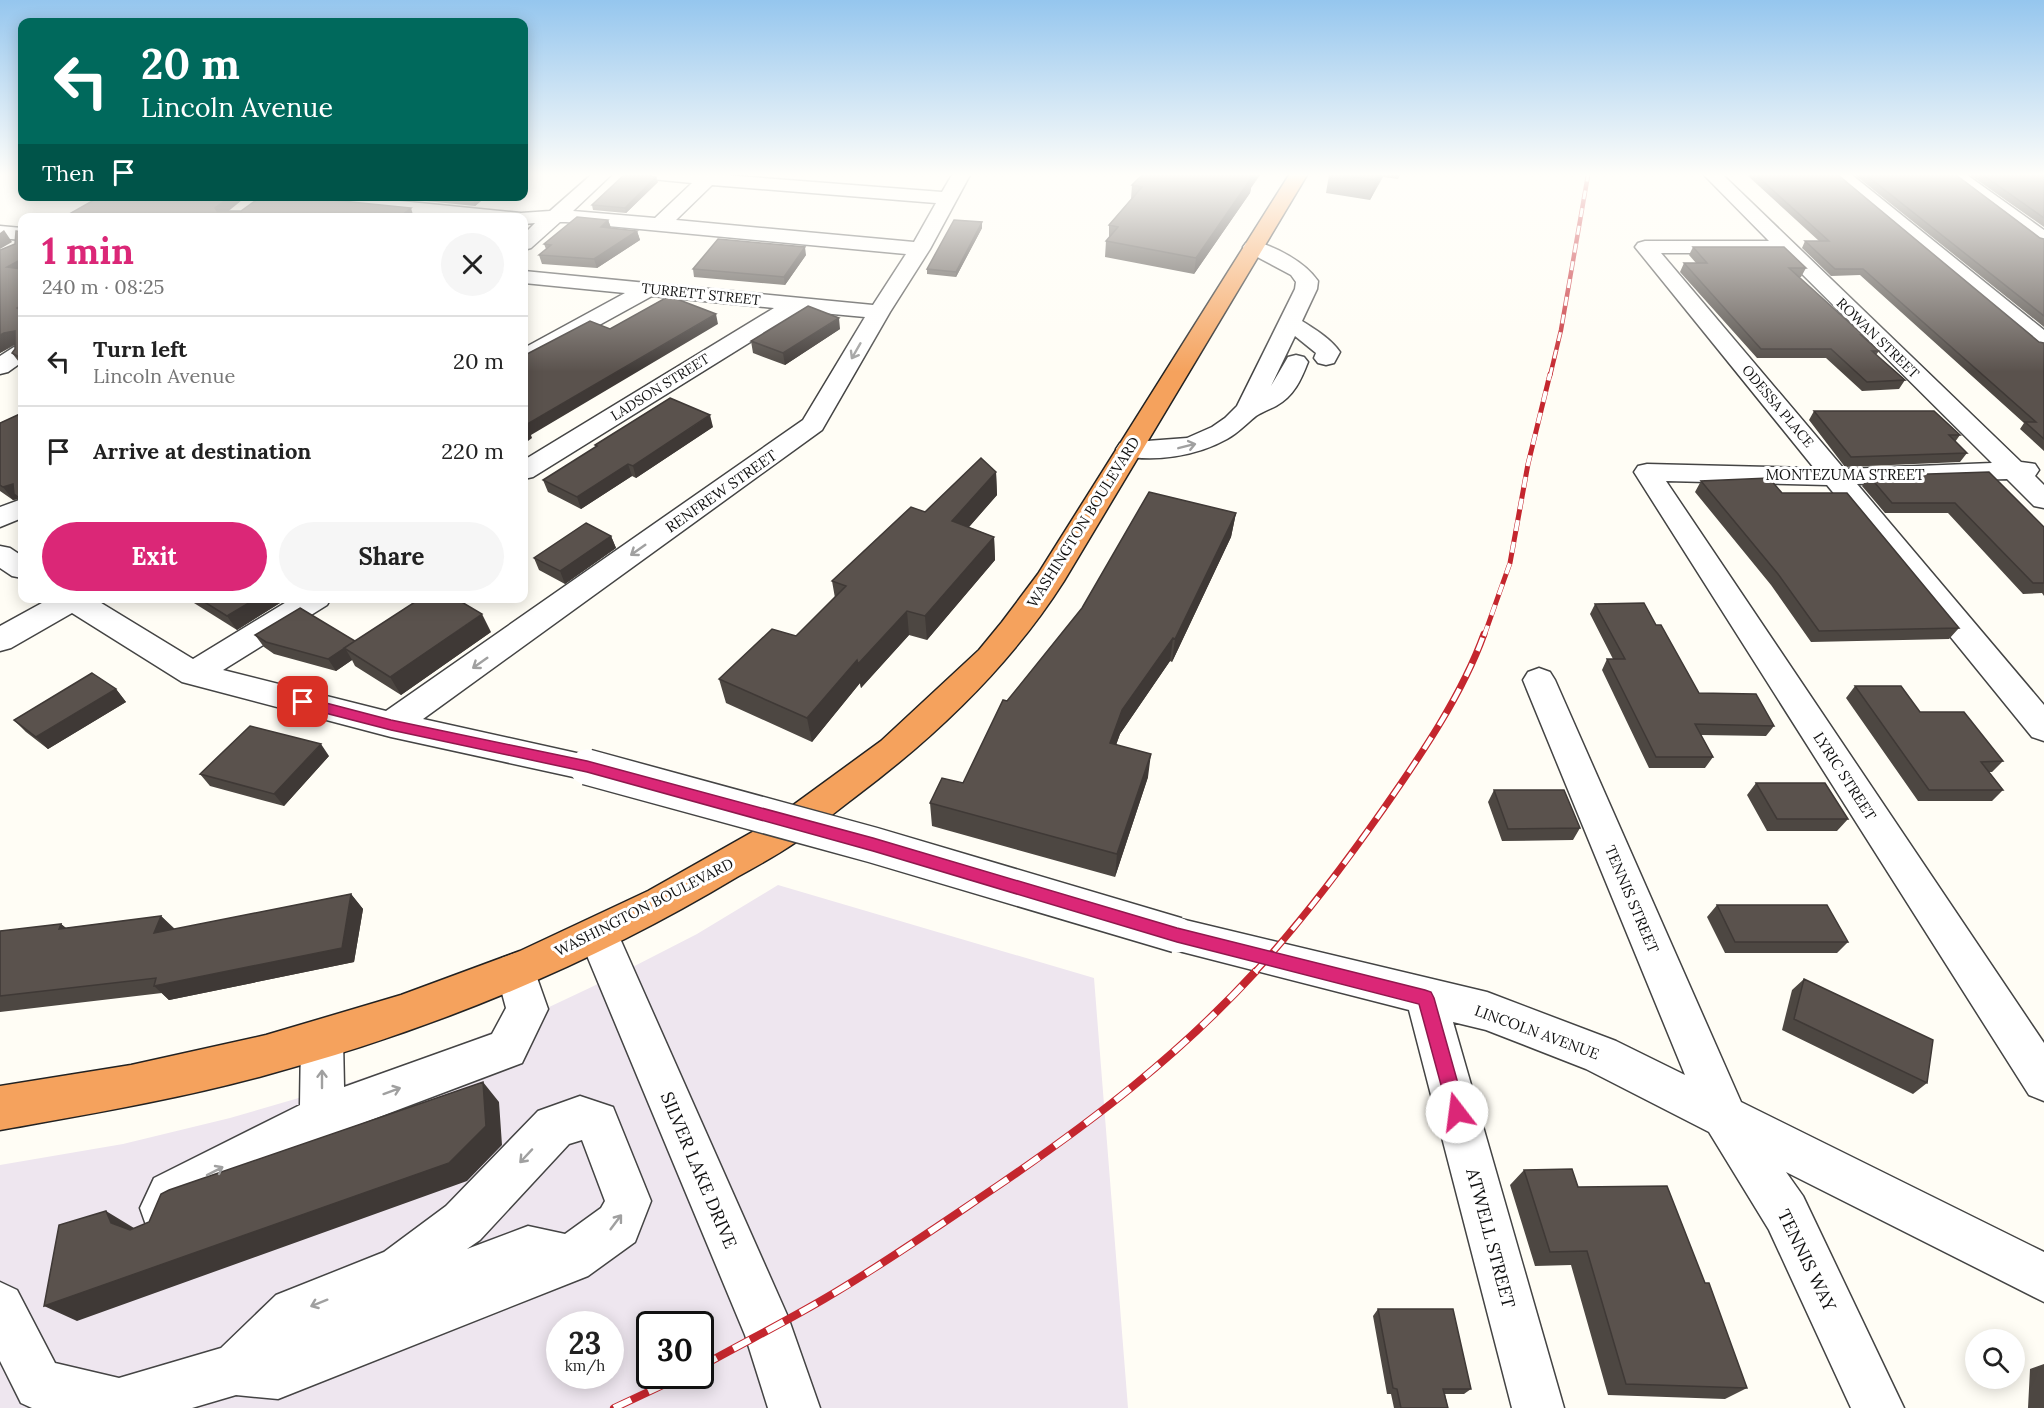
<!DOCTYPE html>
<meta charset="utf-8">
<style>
:root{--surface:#fff;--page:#f6f6f6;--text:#222;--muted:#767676;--line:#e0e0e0;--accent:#db2777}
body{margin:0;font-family:Lora,serif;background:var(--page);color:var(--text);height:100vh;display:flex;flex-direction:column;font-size:22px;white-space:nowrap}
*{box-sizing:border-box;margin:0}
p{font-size:20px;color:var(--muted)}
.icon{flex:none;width:33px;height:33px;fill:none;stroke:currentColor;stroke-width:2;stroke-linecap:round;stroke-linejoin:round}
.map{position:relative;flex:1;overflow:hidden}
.drawer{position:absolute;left:18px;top:213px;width:510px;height:390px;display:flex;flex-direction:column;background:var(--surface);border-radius:12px;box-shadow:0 3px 15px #0003}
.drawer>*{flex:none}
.top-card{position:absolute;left:18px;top:18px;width:510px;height:183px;border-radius:12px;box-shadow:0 3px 15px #0003;background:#00695c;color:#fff;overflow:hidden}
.tools{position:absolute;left:1965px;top:1329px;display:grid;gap:12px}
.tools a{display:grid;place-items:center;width:60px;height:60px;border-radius:50%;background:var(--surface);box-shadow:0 3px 15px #0003;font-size:30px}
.speed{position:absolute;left:546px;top:1311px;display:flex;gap:12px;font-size:30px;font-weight:700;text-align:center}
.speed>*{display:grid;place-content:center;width:78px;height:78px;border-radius:50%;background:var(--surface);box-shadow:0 3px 15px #0003;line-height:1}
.speed small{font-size:15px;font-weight:400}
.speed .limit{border:3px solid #111;border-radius:9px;background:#fff;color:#111}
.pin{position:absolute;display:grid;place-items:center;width:51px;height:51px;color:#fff;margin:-26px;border-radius:12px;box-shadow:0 3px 9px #0006}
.me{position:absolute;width:66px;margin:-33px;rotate:345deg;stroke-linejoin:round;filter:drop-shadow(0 0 4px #0008)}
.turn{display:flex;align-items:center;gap:21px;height:126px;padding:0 24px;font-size:27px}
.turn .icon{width:78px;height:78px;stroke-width:2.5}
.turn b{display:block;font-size:42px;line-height:51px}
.then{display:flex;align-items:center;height:57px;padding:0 24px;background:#0003;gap:12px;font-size:22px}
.round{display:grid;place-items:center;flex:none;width:63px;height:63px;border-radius:32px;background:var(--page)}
.head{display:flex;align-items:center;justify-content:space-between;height:102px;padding:0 24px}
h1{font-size:36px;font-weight:700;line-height:45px;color:var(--accent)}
.primary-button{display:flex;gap:12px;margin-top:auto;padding:12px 24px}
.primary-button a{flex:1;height:69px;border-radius:36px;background:var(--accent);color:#fff;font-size:24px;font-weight:700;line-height:69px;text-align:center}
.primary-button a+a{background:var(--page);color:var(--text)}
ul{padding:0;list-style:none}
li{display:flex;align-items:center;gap:18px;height:90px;padding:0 24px;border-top:2px solid var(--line)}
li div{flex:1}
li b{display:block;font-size:22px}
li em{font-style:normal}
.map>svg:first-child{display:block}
.industrial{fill:#eee6ef;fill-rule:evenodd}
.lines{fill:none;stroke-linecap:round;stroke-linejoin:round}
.minor-casing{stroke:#444;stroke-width:3}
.highway-casing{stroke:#222;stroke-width:3}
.minor{fill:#fff;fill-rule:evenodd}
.highway{fill:#f5a25d;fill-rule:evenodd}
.rail-far3-casing{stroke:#c4262e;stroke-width:4.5}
.rail-far2-casing{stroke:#c4262e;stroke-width:5}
.rail-far1-casing{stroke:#c4262e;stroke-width:7}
.rail-casing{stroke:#c4262e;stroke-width:8}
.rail-far3{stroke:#fff;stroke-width:3;stroke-dasharray:9;stroke-linecap:butt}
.rail-far2{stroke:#fff;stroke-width:4;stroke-dasharray:11;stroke-linecap:butt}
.rail-far1{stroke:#fff;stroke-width:4.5;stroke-dasharray:14;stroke-linecap:butt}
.rail{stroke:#fff;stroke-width:6;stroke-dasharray:19;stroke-linecap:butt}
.minor-bridge-casing{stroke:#444;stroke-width:38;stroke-linecap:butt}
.minor-bridge{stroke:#fff;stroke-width:35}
.wall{fill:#4d4742}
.shaded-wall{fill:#3f3936}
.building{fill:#5a524d;stroke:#3f3936;stroke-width:1.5}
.oneway{stroke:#a0a0a0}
.route{fill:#db2777;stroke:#8e194d;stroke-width:1.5}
.labels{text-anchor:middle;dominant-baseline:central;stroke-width:6;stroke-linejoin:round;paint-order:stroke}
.far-street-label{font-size:14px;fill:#111;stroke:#fff}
.street-label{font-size:15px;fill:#111;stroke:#fff}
.near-street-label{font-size:18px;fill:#111;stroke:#fff}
</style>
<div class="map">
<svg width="2044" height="1408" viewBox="0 0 2044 1408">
<rect width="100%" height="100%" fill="#fffdf5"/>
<!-- industrial -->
<path class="industrial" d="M778,885l316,93 34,430h-1128v-243l123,-21 107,-26 103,-30 100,-33 95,-38 89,-42 80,-41zM560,1324h50v52h-50zM650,1324h50v52h-50z"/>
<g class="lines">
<defs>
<path id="minor" d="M591,175h20l-38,36 82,7 37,-35 -40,-4 -2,-4h74l218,17 10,-17h18l-40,74 -40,63 -68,118 -399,289 176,39 5,9 -5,9 -12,4 -196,-43 -209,-55 -110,-69 -61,35 -11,3v-25l51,-28h42l100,61 100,-61h38l-4,7 -104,65 163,41 417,-291 62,-103 -65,-6 -267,166 -9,2v-19l250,-152 -122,-12 -120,66 -8,2v-16l101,-55 -101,-10v-12l349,34 33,-51 -340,-32h-6l-29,26 -7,2v-16l11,-11 -11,1v-6h-75l-168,-16 -7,-2 -2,-4h77l172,17 29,-2zM712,185l224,18 -22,39 -238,-22z
M1704,175h19l298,287 14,2 4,6 -4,6 9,9v23l-10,-2 -27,-27 -150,5 187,221v36l-12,-4 -205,-252 -161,-4 378,562v58l-15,-6 -395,-623 4,-6 9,-2 167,4 -179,-221 3,-4 7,-2h124zM1661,253h120l211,210 -148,6z
M1832,175h20l192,155v19l-8,-2z
M1947,175h20l77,55v15l-7,-2z
M0,226l22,2v12l-22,-2z
M1253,241c22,5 52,21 65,40l-1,8 -15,32c14,9 28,17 38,31l-6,11 -8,2 -8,-2 -4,-5 2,-5 -21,-17 -24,50 17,-29 8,-2 8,2 4,5c-7,18 -14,34 -32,44 -6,3 -14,6 -20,10 -10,8 -18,17 -29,23 -30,17 -74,24 -107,16l-4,-6 4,-6 67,-5 25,-11 13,-9 12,-12 58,-117 1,-7 -5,-7 -45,-24 -3,-4 3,-4z
M22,345v17l-14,10 -8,2v-18l14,-9z
M22,499v19l-22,9v-20z
M0,546l10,2 12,8v22l-10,-2 -12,-8z
M1539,668l11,4 5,8 186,422 303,150v50l-258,-130 17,24 101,212h-53l-82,-178 -60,-98 -123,-63 -100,-39 -33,-8 111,386h-52l-103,-398 -246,-63 -6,-12 6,-12 14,-5 310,74 129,49 69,34 -162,-395 5,-8z
M598,917l14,5 6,12 170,383 32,91h-52l-23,-73 -167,-401 6,-12z
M516,953l14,5 18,51 -26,54 -188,71 -148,76 -6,15 -17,6 -17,-6 -6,-17 14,-30 146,-73 1,-65 6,-14 15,-6 15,6 6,14 1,47 148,-53 14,-26 -10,-37 6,-13z
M580,1096l33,11 38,94 -16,41 -47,34 -310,123 -42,-4 -44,13h-160l-11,-5 -21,-42v-79l17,8 38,73 64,15 102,-30 55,-53 108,-43 62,-46 92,-95zM582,1140l23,61 -4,7 -36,26 -37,-8 -61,23 13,-9 89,-96z"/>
<path id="highway" d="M1289,175h18l-243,406c-54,85 -129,156 -209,216 -20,15 -39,31 -59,45 -19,13 -39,24 -59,35 -146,88 -306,153 -471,198 -87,24 -177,39 -266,55v-44l131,-21 135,-30 135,-40 119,-44 128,-60 122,-69 111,-81 98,-91 23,-28 36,-48z"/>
</defs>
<!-- minor casing -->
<use href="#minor" class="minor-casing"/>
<!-- highway casing -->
<use href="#highway" class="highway-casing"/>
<!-- minor -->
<use href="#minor" class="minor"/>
<!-- highway -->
<use href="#highway" class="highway"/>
<defs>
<path id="rail-far3" d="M1550,376l11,-46 27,-155"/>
<path id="rail-far2" d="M1484,636l26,-73 18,-99 22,-90"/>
<path id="rail-far1" d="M1255,972c48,-52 89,-107 129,-164 37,-53 78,-113 100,-174"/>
<path id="rail" d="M700,1367c41,-23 83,-44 124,-68 60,-35 117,-75 175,-114 95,-65 179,-129 257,-214
M614,1408l68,-32"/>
</defs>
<!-- rail-far3 casing -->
<use href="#rail-far3" class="rail-far3-casing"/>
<!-- rail-far2 casing -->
<use href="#rail-far2" class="rail-far2-casing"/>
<!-- rail-far1 casing -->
<use href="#rail-far1" class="rail-far1-casing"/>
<!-- rail casing -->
<use href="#rail" class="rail-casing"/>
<!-- rail-far3 -->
<use href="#rail-far3" class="rail-far3"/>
<!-- rail-far2 -->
<use href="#rail-far2" class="rail-far2"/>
<!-- rail-far1 -->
<use href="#rail-far1" class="rail-far1"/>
<!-- rail -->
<use href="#rail" class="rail"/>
<defs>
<path id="minor-bridge" d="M587,767l286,78 304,90"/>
</defs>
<!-- minor-bridge casing -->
<use href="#minor-bridge" class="minor-bridge-casing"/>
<!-- minor-bridge -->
<use href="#minor-bridge" class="minor-bridge"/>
</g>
<!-- wall -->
<path class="wall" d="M1329,175h71l-2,4 -15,-2 -13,23 -44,-7z
M1747,175h91l201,167 5,1v108l-24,-22 4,-6 -164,-148 -29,1 -29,-28 3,-7h14z
M1855,175h101l84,63 4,1v88z
M1970,175h74v52z
M658,182l-32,31 -33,-3 -1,-5z
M1132,185l119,3 -1,5 -56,81 -89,-17 1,-16 3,-3v-13l22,-26z
M377,196h110l-12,10z
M608,220l3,8 26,3 3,9 -43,28 -55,-4 -3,-9 7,-6 -2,-5z
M982,222v6l-26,49 -29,-3v-5z
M22,232v134l-10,-13 3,-4v-4l-15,8v-103l15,-6z
M1693,247l113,21 -5,9h-3l65,58 -1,1 17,15 -3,4 29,25 -6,9 -37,2 -36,-33h-69l-77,-86 4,-9h12l-7,-8z
M806,255l-21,30 -91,-8 -1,-8z
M840,329l-55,36 -32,-12 -2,-12z
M1814,411l146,24 -5,7 12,11 -7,9 -115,5 -36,-47z
M22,413v96l-3,-4 2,-2 -3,-4 -5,1 -13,-9v-68z
M713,427l-77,51 -4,-2 -51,33 -33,-17 -5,-12 53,-32 -1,-3z
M996,472l1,23 -28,32 25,10 1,23 -68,80 -18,-5 -48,53 -1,-5 -48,59 -86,-39 -7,-24 77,-43 39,-38 -3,-17 93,-69z
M1869,476l175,51v69l-2,-3 -19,1 -75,-81h-63l-23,-27z
M1701,481l258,147 -10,11 -138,3 -40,-57 -76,-93z
M1236,513l-5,24 -59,125 -2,-1 -50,73 -4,11 32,32 -33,100 -183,-51 -2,-23 33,-20 44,-82z
M611,536l5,12 -51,36 -26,-14 -5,-12z
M186,598h91l3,5 -43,27z
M1595,604l61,21 43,68 75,33 -8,10 -65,-1 12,22 -8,11h-56l-47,-98 5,-11h6l-23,-45z
M491,632l-90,63 -46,-29 -3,-6 -16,11 -62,-17 -10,-7 -9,-12 100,6z
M1855,686l65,26 83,49 -11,11h-3l14,18 -11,11h-74l-72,-103z
M116,689l10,13 -78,47 -22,-17 -12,-12z
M329,756l-45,50 -74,-20 -10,-12z
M1756,783l92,36 -11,12h-70l-20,-36z
M1494,790l86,38 -7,12 -71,1 -14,-39z
M351,894l12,15 -9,53 -185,38 -7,-7 -162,19v-81l61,-7 5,4 95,-12 14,13z
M1717,905l131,37 -11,11h-112l-18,-36z
M1804,979l123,104 -14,11 -131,-64 10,-40z
M1524,1170l54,17 127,96 42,105 -22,11 -117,-4 -37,-130 -36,1 -25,-81z
M1378,1309l93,80 -7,5h-19l3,14h-54l-3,-14h-4l-14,-78z
M2044,1364v44h-16l2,-39z"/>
<!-- shaded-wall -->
<path class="shaded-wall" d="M1252,175h8l-9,13 -1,5 -56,81 2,-16z
M1377,175h6l-13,25 5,-20z
M656,177l2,5 -32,31 -1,-5z
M231,196h16l-27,22 -5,-10z
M472,196h15l-12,10z
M411,208l3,10h-16z
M608,220l3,8 -10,-1z
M982,222v6l-26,49v-5z
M4,230l8,12 -12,7v-16z
M637,231l3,9 -43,28 -3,-9z
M805,247l1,8 -21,30 -1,-8z
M22,259v16l-15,-8z
M22,305v11l-5,-8z
M716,314l2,10 -187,111 1,3 -8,6v-18z
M839,318l1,11 -55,36 -2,-12z
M15,331l7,12 -9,2 -13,8v-18l4,-2z
M710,415l3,12 -77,51 -3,-12z
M628,464l4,12 -51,33 -4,-12z
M996,472l1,23 -43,49 -2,-23z
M13,484l1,10 4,5 -5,1 -10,-13z
M1236,513l-5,24 -59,125 3,-23z
M611,536l5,12 -51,36 -5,-13z
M994,537l1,23 -68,80 -2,-24z
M257,598h20l3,5 -43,27 -10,-14z
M907,611l2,24 -48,53 -1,-5 -48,59 -5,-24 50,-58z
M482,614l9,18 -90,63 -11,-18z
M1173,638l-3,23 -50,73 -12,33 2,-24 12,-33z
M345,648l7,12 -16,11 -8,-12z
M116,689l10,13 -78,47 -12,-12z
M321,744l8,12 -45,50 -10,-12z
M1151,754l-3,23 -33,100 2,-23z
M351,894l12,15 -9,53 -185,38 -15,-14z
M161,916l15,15 -22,2z
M61,924l17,14 -19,-9z
M483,1082l16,20 3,43 -35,36 -390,140 -33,-15z
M106,1211l28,17 6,12 -29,-17z"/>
<!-- building -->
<path class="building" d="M624,175h25l7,2 -31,31 -33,-3z
M1142,175h110l-2,2h2l-56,81 -90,-17 12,-14 -9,-2 33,-38 -10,-2z
M1341,175h36l-2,5z
M1756,175h82l201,167 5,1v96l-19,-17h11l-173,-153h-28l-30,-28h24z
M1866,175h90l84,63 4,1v77z
M1983,175h61v43z
M101,196h130l-16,12 2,3h24l21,-15h31l118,12 -13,10 -334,-1z
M577,217l31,3 -7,7 36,4 -43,28 -55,-4 12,-10 -7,-1z
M954,220l28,2 -26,50 -29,-3z
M16,231l6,1v27l-15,8 15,2v36l-5,3 5,3v48l-10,-6 3,-4v-18l-11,2 -4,2v-85l15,-6z
M718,239l87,8 -21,30 -91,-8z
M1693,247h91l22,21h-17l74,67h-2l18,16h-7l33,29 -38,2 -36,-33h-70l-77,-86h23z
M669,296l47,18 -192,112 4,2 -4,2v-75l5,-2 61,-32 20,8z
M808,306l31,12 -56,35 -32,-12z
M670,398l40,17 -77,51 -5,-2 -51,33 -34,-17 54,-34 -2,-1z
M1814,411h120l26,24h-11l18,18 -116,4z
M22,413v87l-8,-6 -1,-10 -10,3 -3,-2v-62z
M981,458l15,14 -44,49 42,16 -69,79 -18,-5 -49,53 -1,-4 -50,58 -88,-39 53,-50 24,7 50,-50 -14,-5 79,-74 14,5z
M1989,472l55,55v56h-11l-78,-80h-63l-23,-27z
M1769,478l13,15h65l112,135 -140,3 -41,-57 -77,-93z
M1149,492l87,21 -61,126 -2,-1 -51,72 -12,33 41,11 -34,100 -187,-51 12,-25 21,5 40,-83 4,1 75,-93z
M586,523l25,13 -51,35 -26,-13z
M198,598h59l-30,18z
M421,598h34l27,16 -92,63 -46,-29z
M1644,603l12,22h5l38,68 57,1 18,32 -79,-2 18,33h-57l-49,-98h18l-30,-55z
M300,608l55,33 -27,18 -62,-17 -11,-7z
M92,673l24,16 -80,48 -22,-17z
M1855,686h46l19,26h44l39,49 -22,1 22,28h-74z
M250,726l71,18 -47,50 -74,-20z
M1756,783h69l23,36h-71z
M1494,790h70l16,38 -72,1z
M351,894l-9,54 -188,38 2,-8 -156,18v-65l61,-7 -2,5 102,-13 -7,17z
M1717,905h110l21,37h-113z
M1804,979l129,61 -6,43 -133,-64z
M483,1082l3,44 -37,37 -405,143 15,-81 47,-14 5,12 19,7 19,-8 12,-28 8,-4z
M1572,1169l6,18 89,-1 38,97h4l38,105 -121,-4 -39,-133 -37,1 -26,-82z
M1378,1309h75l18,80h-28l5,19h-47l-4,-19 -4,-1z"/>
<!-- one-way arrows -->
<defs><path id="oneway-shaft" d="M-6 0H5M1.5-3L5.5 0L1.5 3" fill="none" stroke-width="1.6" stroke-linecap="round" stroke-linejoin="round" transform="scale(1.5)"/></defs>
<g class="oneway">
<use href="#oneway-shaft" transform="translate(856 351) rotate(120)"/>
<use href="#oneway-shaft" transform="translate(1187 446) rotate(-14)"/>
<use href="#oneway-shaft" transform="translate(638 550) rotate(145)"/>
<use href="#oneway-shaft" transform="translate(480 663) rotate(145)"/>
<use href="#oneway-shaft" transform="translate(322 1079) rotate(-90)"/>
<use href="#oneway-shaft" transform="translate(392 1091) rotate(-20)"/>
<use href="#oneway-shaft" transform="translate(526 1156) rotate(133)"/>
<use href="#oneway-shaft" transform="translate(215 1171) rotate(-27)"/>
<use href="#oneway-shaft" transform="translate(616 1222) rotate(-53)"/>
<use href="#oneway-shaft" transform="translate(319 1303) rotate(158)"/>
</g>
<!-- sky -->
<linearGradient id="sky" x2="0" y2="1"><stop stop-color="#95c6ee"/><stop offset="0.47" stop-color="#fffefa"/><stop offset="1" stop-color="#fffefa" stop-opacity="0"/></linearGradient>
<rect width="2044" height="372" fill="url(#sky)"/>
<!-- route -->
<path class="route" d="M303,697l88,23 196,41 286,77 304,90 248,62 6,2 3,6 32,114 -3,6 -6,3 -7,-3 -31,-114 -242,-62 -304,-91 -286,-79 -196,-42 -93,-24 -2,-4 2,-3z"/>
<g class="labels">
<!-- far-street labels -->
<g class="far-street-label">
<text transform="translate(701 294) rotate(6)">TURRETT STREET</text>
<text transform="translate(1878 338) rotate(44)">ROWAN STREET</text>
<text transform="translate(660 387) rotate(-32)">LADSON STREET</text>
<text transform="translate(1778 406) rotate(50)">ODESSA PLACE</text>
</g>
<!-- street labels -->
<g class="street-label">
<text x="1845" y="474">MONTEZUMA STREET</text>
<text transform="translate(721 491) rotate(-35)">RENFREW STREET</text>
<text transform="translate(1083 522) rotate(-58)">WASHINGTON BOULEVARD</text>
<text transform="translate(1845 776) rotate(57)">LYRIC STREET</text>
<text transform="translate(1632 899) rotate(67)">TENNIS STREET</text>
<text transform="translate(644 907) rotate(-27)">WASHINGTON BOULEVARD</text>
<text transform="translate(1537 1032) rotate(20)">LINCOLN AVENUE</text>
</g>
<!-- near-street labels -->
<g class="near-street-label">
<text transform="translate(699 1170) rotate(67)">SILVER LAKE DRIVE</text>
<text transform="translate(1491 1238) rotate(75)">ATWELL STREET</text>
<text transform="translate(1807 1260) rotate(64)">TENNIS WAY</text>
</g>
</g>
</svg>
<div class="tools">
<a><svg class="icon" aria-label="search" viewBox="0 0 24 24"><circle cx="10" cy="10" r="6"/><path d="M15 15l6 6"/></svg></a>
</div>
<div class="speed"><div>23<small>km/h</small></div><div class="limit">30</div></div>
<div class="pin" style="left:303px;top:702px;background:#d93025"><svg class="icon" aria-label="arrive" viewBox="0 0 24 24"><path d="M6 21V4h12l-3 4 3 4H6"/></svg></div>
<svg class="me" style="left:1457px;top:1112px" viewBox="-20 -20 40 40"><circle r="19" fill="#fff"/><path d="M0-13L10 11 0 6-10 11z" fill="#db2777"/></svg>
<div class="top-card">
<div class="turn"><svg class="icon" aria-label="left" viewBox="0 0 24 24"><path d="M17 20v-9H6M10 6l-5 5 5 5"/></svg><div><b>20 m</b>Lincoln Avenue</div></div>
<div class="then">Then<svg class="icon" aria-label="arrive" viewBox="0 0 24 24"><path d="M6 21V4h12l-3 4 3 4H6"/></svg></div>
</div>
<section class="drawer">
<div class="head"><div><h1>1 min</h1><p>240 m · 08:25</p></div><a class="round"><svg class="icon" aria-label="close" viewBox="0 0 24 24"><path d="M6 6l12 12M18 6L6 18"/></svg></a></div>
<ul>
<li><svg class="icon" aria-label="left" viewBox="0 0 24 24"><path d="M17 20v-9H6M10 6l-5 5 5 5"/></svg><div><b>Turn left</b><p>Lincoln Avenue</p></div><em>20 m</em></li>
<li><svg class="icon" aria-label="arrive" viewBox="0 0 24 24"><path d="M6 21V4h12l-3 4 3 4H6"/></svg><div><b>Arrive at destination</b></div><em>220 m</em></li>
</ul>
<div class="primary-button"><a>Exit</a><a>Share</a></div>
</section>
</div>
